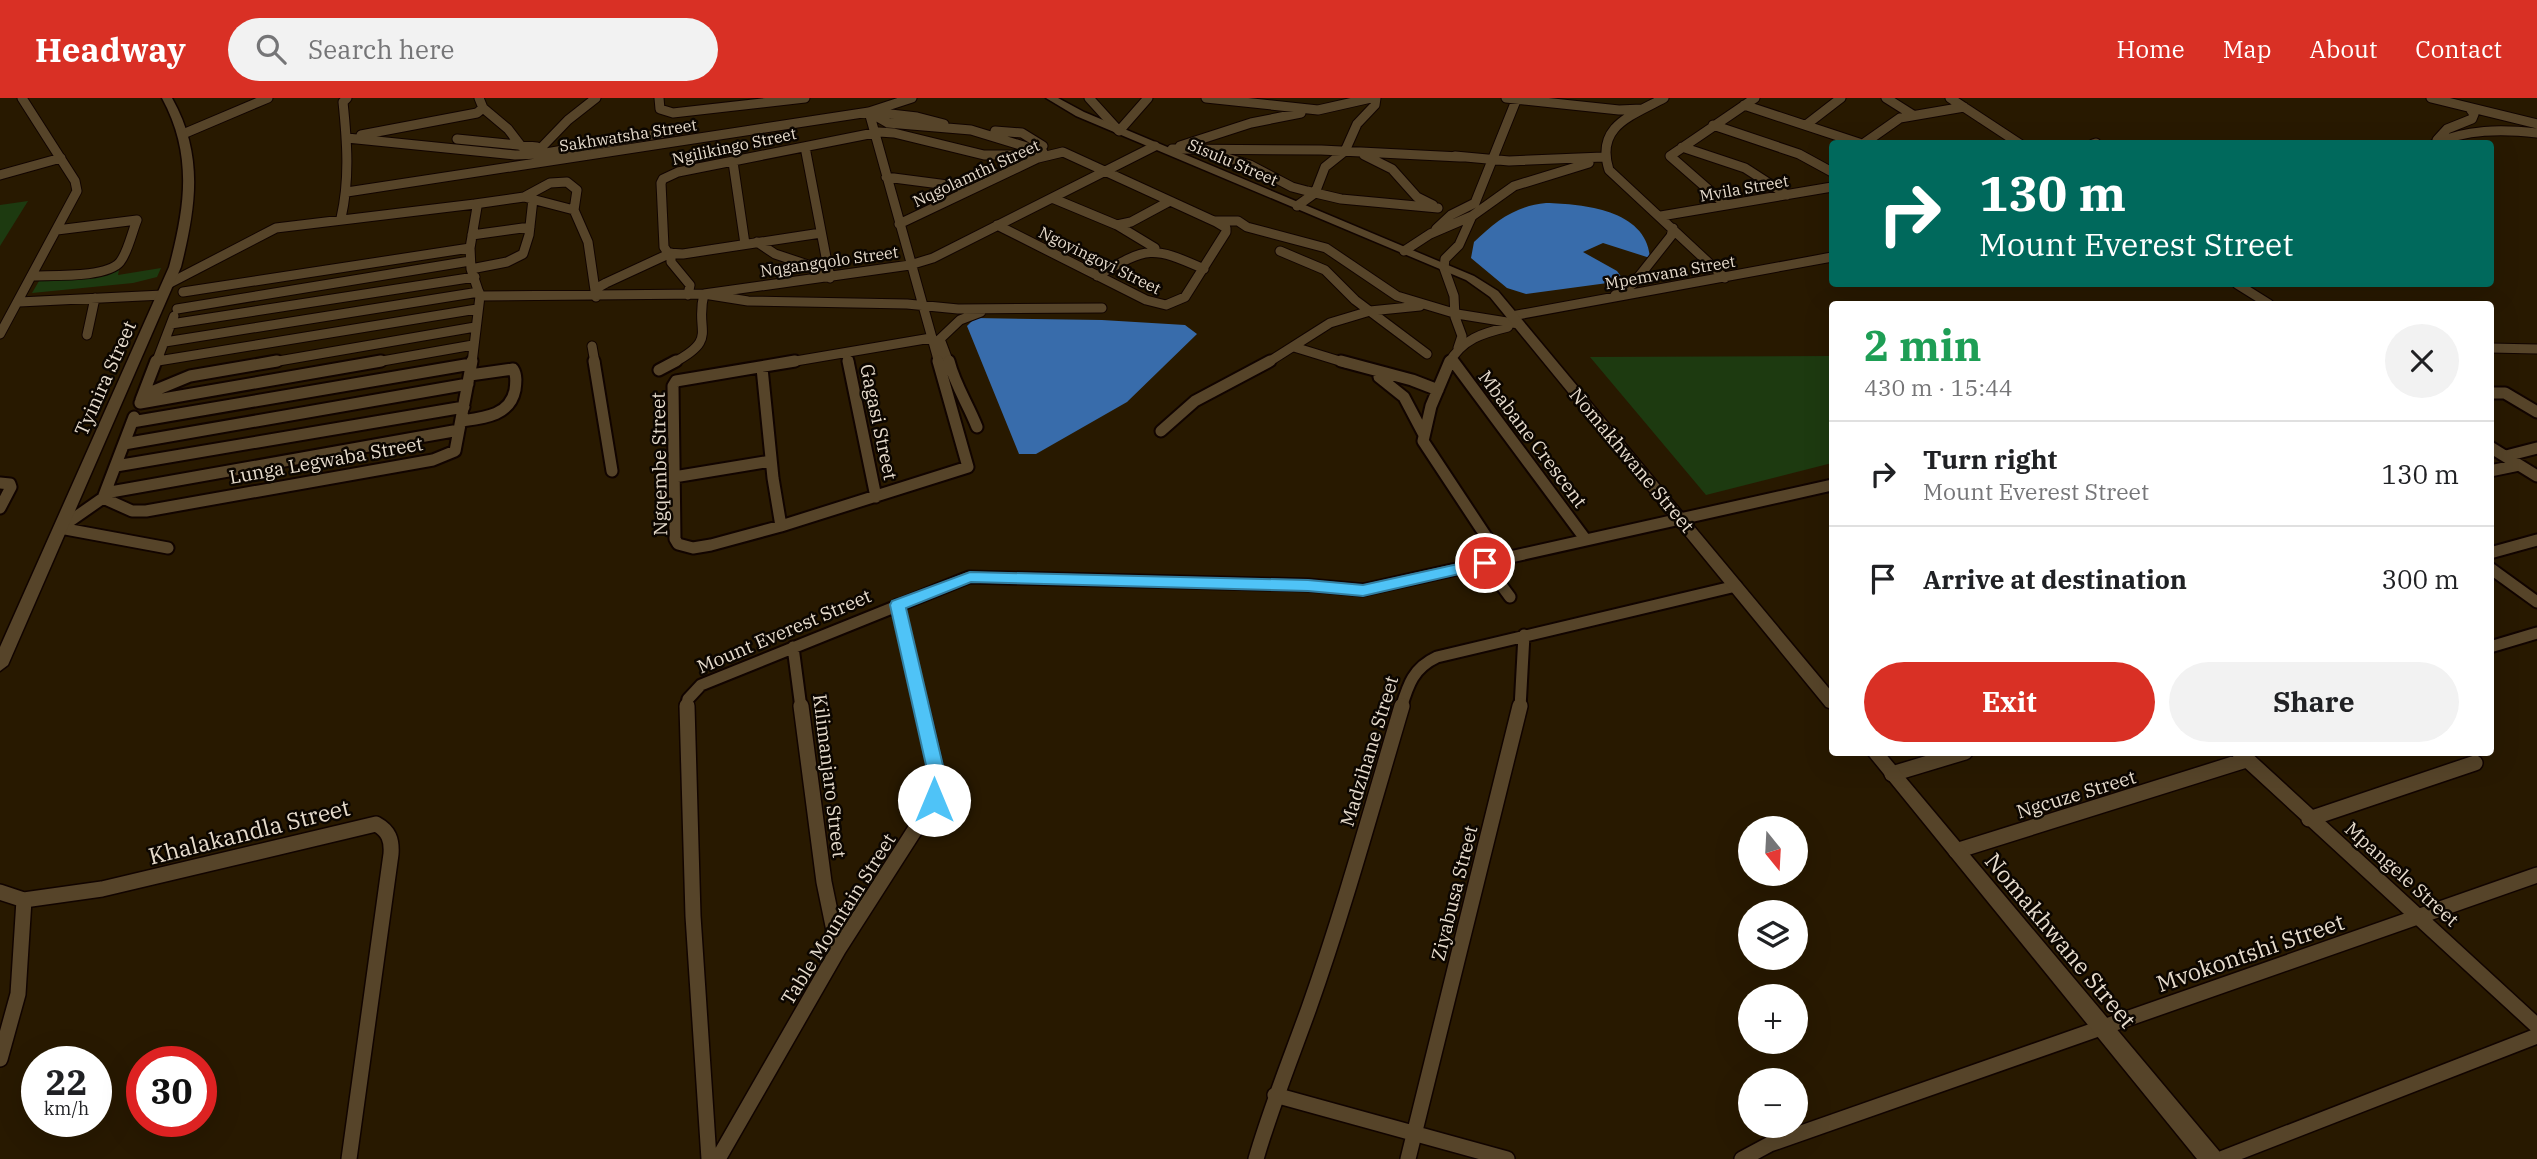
<!DOCTYPE html>
<meta charset="utf-8">
<style>
:root{--surface:#fff;--page:#f2f2f2;--text:#202124;--muted:#757577;--line:#e0e0e0;--accent:#d93025}
body{margin:0;font-family:"IBM Plex Serif",serif;background:var(--page);color:var(--text);height:100vh;display:flex;flex-direction:column;font-size:26px;white-space:nowrap}
*{box-sizing:border-box;margin:0}
p{font-size:23px;color:var(--muted)}
.icon{flex:none;width:38px;height:38px;fill:none;stroke:currentColor;stroke-width:2;stroke-linecap:round;stroke-linejoin:round}
.map{position:relative;flex:1;overflow:hidden}
.side{position:absolute;left:1829px;top:203px;width:665px;height:455px;display:flex;flex-direction:column;background:var(--surface);border-radius:7px;box-shadow:0 7px 28px #0002}
.side>*{flex:none}
.banner{position:absolute;left:1829px;top:42px;width:665px;height:147px;border-radius:7px;box-shadow:0 7px 28px #0002;background:#00695c;color:#fff;overflow:hidden}
.needle{width:46px;rotate:162deg}
.controls{position:absolute;left:1738px;top:718px;display:grid;gap:14px}
.controls a{display:grid;place-items:center;width:70px;height:70px;border-radius:50%;background:var(--surface);box-shadow:0 7px 28px #0002;font-size:35px}
.speed{position:absolute;left:21px;top:948px;display:flex;gap:14px;font-size:35px;font-weight:700;text-align:center}
.speed>*{display:grid;place-content:center;width:91px;height:91px;border-radius:50%;background:var(--surface);box-shadow:0 7px 28px #0002;line-height:1}
.speed small{font-size:18px;font-weight:400}
.speed .limit{border:10px solid #d22;background:#fff;color:#111}
.pin{position:absolute;display:grid;place-items:center;width:60px;height:60px;color:#fff;margin:-30px;border:4px solid #fff;border-radius:50%;box-shadow:0 2px 7px #0007}
.me{position:absolute;width:77px;margin:-38px;rotate:0deg;stroke-linejoin:round;filter:drop-shadow(0 0 5px #0008)}
.turn{display:flex;align-items:center;gap:24px;height:147px;padding:0 35px;font-size:32px}
.turn .icon{width:91px;height:91px;stroke-width:2.5}
.turn b{display:block;font-size:49px;line-height:60px}
.round{display:grid;place-items:center;flex:none;width:74px;height:74px;border-radius:37px;background:var(--page)}
.head{display:flex;align-items:center;justify-content:space-between;height:119px;padding:0 35px}
h1{font-size:42px;font-weight:700;line-height:52px;color:#1e9e55}
.primary-button{display:flex;gap:14px;margin-top:auto;padding:14px 35px}
.primary-button a{flex:1;height:80px;border-radius:42px;background:var(--accent);color:#fff;font-size:28px;font-weight:700;line-height:80px;text-align:center}
.primary-button a+a{background:var(--page);color:var(--text)}
ul{padding:0;list-style:none}
li{display:flex;align-items:center;gap:21px;height:105px;padding:0 35px;border-top:2px solid var(--line)}
li div{flex:1}
li b{display:block;font-size:26px}
li em{font-style:normal}
header{display:flex;align-items:center;gap:42px;box-sizing:border-box;height:98px;padding:0 35px;background:var(--accent);color:#fff}
header strong{font-size:33px}
nav{display:flex;gap:38px;margin-inline-start:auto;font-size:24px}
.search{width:490px;height:63px;background:var(--page);display:flex;align-items:center;gap:18px;box-sizing:border-box;padding:0 24px;border-radius:38px;color:var(--muted);font-size:26px}
.map>svg:first-child{display:block}
.green{fill:#1d3a10}
.water{fill:#386cab}
.lines{fill:none;stroke-linecap:round;stroke-linejoin:round}
.minor-far2-casing{stroke:#110400;stroke-width:11}
.minor-far1-casing{stroke:#110400;stroke-width:15}
.minor-casing{stroke:#110400;stroke-width:18}
.tertiary-casing{stroke:#110400;stroke-width:3}
.minor-far2{stroke:#564429;stroke-width:9}
.minor-far1{stroke:#564429;stroke-width:11}
.minor{stroke:#564429;stroke-width:15}
.tertiary{fill:#564429;fill-rule:evenodd}
.route{fill:#4fc3f7;stroke:#337fa1;stroke-width:2}
.labels{text-anchor:middle;dominant-baseline:central;stroke-width:5;stroke-linejoin:round;paint-order:stroke}
.far-street-label{font-size:16px;fill:#e7dccd;stroke:#0c0600}
.street-label{font-size:19px;fill:#e7dccd;stroke:#0c0600}
.near-street-label{font-size:23px;fill:#e7dccd;stroke:#0c0600}
</style>
<header>
<strong>Headway</strong>
<div class="search"><svg class="icon" aria-label="search" viewBox="0 0 24 24"><circle cx="10" cy="10" r="6"/><path d="M15 15l6 6"/></svg>Search here</div>
<nav><a>Home</a><a>Map</a><a>About</a><a>Contact</a></nav>
</header>
<div class="map">
<svg width="2537" height="1061" viewBox="0 0 2537 1061">
<rect width="100%" height="100%" fill="#281900"/>
<!-- green -->
<path class="green" d="M28,103l-28,45v-41z
M161,170l-4,9 -24,6 -101,10 7,-12 80,-11 -1,5z
M1832,258v107l-126,32 -116,-138z"/>
<!-- water -->
<path class="water" d="M1546,105c38,1 101,7 104,55l-47,-15 -20,9 34,19 5,7 -7,4 -89,12 -19,-6 -36,-30 3,-16c22,-21 41,-36 72,-39z
M975,220l127,2 83,5 12,9 -70,68 -91,52h-17l-52,-128z"/>
<g class="lines">
<defs>
<path id="minor-far2" d="M659,0l1,11 13,4 132,-15
M1089,0l30,33 29,-33
M1206,0l112,12 53,-12
M1506,0l113,12 23,-1
M1664,0c-33,18 -69,28 -55,72l116,108
M1886,0l27,17
M1950,0l70,46
M2431,0l106,26
M1744,7l118,39
M483,10l25,21 13,17
M869,14l70,251
M869,14l19,11 83,7 72,22
M873,14l44,5 27,7
M1713,27l86,29 33,18
M1806,27l35,-27
M995,33l27,2 21,13
M183,36l85,-36
M361,37l116,-22 6,-5 -4,-10
M347,40l168,17 25,-1 123,-21
M457,41l80,8
M2437,42l10,-11 25,-10 2,-5 -3,-4
M1863,46l37,-26 64,-11
M2093,46l3,-1
M2434,46c32,-15 68,-15 103,-11
M1180,48l71,-23 50,-10
M542,49l26,-27 28,-22
M805,49l25,131
M1682,49l63,21 42,27
M1172,51l149,1 139,7
M1217,57l33,10 42,22 15,4 34,8 97,9
M1364,57l28,14 25,28 16,8
M1455,58l54,5 94,-4
M733,64l12,82
M0,77l61,-17
M886,79l77,10
M347,94l522,-80 43,-14
M524,99l26,-14 17,-1 10,8 -3,20
M1052,100l65,27 14,-3 39,-21
M475,106l49,-7 50,13 14,32 8,55
M1726,107l-56,-49 85,-58
M1297,108l18,-13 10,-26 20,-16 12,-27 18,-19 1,-7
M1661,118l171,-29
M341,120c9,-39 6,-77 2,-116l4,-4
M1215,123h23l9,6 79,21 71,48 60,18 62,10
M899,126l139,-66 25,-6 153,70 10,6v4l-41,65 -19,8 -20,-5 -149,-75
M1117,127l38,23
M1436,131l15,-14 24,-12 42,-105
M821,135l-138,21 -15,-1 -4,-6 -3,-64 2,-4 15,-7 201,-40 15,1 90,22h55
M472,137l58,-8
M757,144l18,12 54,18
M1280,153l45,19 30,30 72,54
M1404,153l26,-17 42,-18 42,-30 75,-23
M471,171l36,-7 16,-8 6,-19 4,-36
M33,178c20,-1 74,2 87,-14 8,-10 12,-30 17,-42l-80,10
M1097,178c51,-29 53,-31 107,-7
M168,186l108,-56 199,-24 2,3 -7,41 1,21 9,27 -8,67
M2237,186l32,20
M183,194l287,-44
M1615,197l18,-11 38,-48 2,-8
M480,198l224,-2 206,-29 23,-7 222,-112
M596,199l1,-9 9,-5 65,-30v9l19,23 -2,10
M19,204l144,-7
M177,211l293,-48
M1512,218l320,-59
M171,226l304,-47
M0,236l77,-143 -2,-10 -53,-83
M87,237l8,-37
M165,244l314,-50
M592,248l3,17
M1294,249l52,16
M1458,250l4,-12 -7,-19 -1,-21 -10,-28 1,-9 14,-14 13,-29
M2490,250l47,1
M847,256l2,9
M1451,261l3,4
M158,263l319,-52
M156,265l18,-47
M267,265l208,-36
M371,265l102,-18
M673,265c47,-25 21,-31 31,-69l44,7 159,3 51,5 144,-1
M784,265l147,-25
M949,265l-9,-24 20,-19 21,-8
M1267,265l63,-40 40,-12 50,-5
M1449,265c13,-24 34,-30 59,-36"/>
<path id="minor-far1" d="M594,263l18,110
M795,263l-119,20 -3,5 2,153 3,5 15,4 18,-3 70,-19 187,-59 -30,-106
M848,263l28,136
M949,263c6,24 19,43 28,66
M1341,263l71,19 26,10
M1450,263l-19,45 -8,35 78,118
M1453,263l133,179
M762,270l11,110 8,48
M659,272l17,-9
M1379,279l25,20 19,36
M2490,295h15l32,19
M144,297l46,-19 87,-15
M141,302l15,-39
M140,305l241,-42
M461,323c22,-3 49,-5 54,-31 1,-7 2,-15 -2,-21l-43,6
M132,324l339,-58
M1161,333l34,-30 75,-40
M124,346l344,-60
M2490,349l47,29
M2506,358l31,-8
M116,368l348,-59
M2490,373l29,-6
M674,379l97,-16
M0,385l10,1 1,3 -11,21
M105,395l354,-63
M103,400l31,-81
M60,430l43,-30 29,13h14l287,-51 22,-9 17,-90
M60,430l108,20
M2490,455l47,-13
M1485,465l25,34
M2490,470l47,34
M897,507l24,103
M793,549l8,61
M2490,549l47,-14
M686,610l2,-9 13,-14 268,-108 339,8 55,5 469,-105
M1401,610c7,-23 12,-40 36,-51l299,-71
M1520,610l4,-73"/>
<path id="minor" d="M687,608l6,210 16,243
M801,608l23,176 14,68
M2239,654l298,274
M1892,676l73,-22
M2309,721l166,-56
M1956,753l290,-91
M0,794l24,8 78,-11 274,-65c13,7 16,16 15,30l-42,305
M0,961l18,-65 6,-94
M1275,997l232,64
M718,1061l120,-209 96,-150 3,-26 -16,-68
M1256,1061c15,-52 35,-101 53,-151 35,-99 63,-201 93,-302
M1408,1061l112,-453
M1742,1061l28,-15 767,-269
M2221,1061l316,-123"/>
<path id="tertiary" d="M162,0h10c32,57 24,108 9,169l-173,398 -8,6v-24l169,-380c16,-60 24,-112 -7,-169z
M1046,0h12l26,14 390,164 24,15 334,401v17l-6,-2 -336,-410 -24,-17 -390,-164z
M1866,654h18l335,399 3,8h-25z"/>
</defs>
<!-- minor-far2 casing -->
<use href="#minor-far2" class="minor-far2-casing"/>
<!-- minor-far1 casing -->
<use href="#minor-far1" class="minor-far1-casing"/>
<!-- minor casing -->
<use href="#minor" class="minor-casing"/>
<!-- tertiary casing -->
<use href="#tertiary" class="tertiary-casing"/>
<!-- minor-far2 -->
<use href="#minor-far2" class="minor-far2"/>
<!-- minor-far1 -->
<use href="#minor-far1" class="minor-far1"/>
<!-- minor -->
<use href="#minor" class="minor"/>
<!-- tertiary -->
<use href="#tertiary" class="tertiary"/>
</g>
<!-- route -->
<path class="route" d="M1485,460l7,5 -2,4 -127,29 -55,-5 -337,-9 -65,26 39,166 -4,31h-13l-3,-5 3,-26 -38,-169 2,-4 78,-29 338,8 55,5z"/>
<g class="labels">
<!-- far-street labels -->
<g class="far-street-label">
<text transform="translate(628 37) rotate(-9)">Sakhwatsha Street</text>
<text transform="translate(734 48) rotate(-12)">Ngilikingo Street</text>
<text transform="translate(1233 64) rotate(23)">Sisulu Street</text>
<text transform="translate(976 75) rotate(-25)">Nqgolamthi Street</text>
<text transform="translate(1744 90) rotate(-10)">Mvila Street</text>
<text transform="translate(1100 162) rotate(26)">Ngoyingoyi Street</text>
<text transform="translate(829 163) rotate(-8)">Nqgangqolo Street</text>
<text transform="translate(1670 174) rotate(-10)">Mpemvana Street</text>
</g>
<!-- street labels -->
<g class="street-label">
<text transform="translate(105 280) rotate(-66)">Tyinira Street</text>
<text transform="translate(879 324) rotate(78)">Gagasi Street</text>
<text transform="translate(1533 341) rotate(53)">Mbabane Crescent</text>
<text transform="translate(326 362) rotate(-10)">Lunga Legwaba Street</text>
<text transform="translate(1632 362) rotate(50)">Nomakhwane Street</text>
<text transform="translate(659 366) rotate(-91)">Ngqembe Street</text>
<text transform="translate(784 533) rotate(-23)">Mount Everest Street</text>
<text transform="translate(1369 653) rotate(-73)">Madzihane Street</text>
<text transform="translate(830 678) rotate(83)">Kilimanjaro Street</text>
<text transform="translate(2076 696) rotate(-17)">Ngcuze Street</text>
<text transform="translate(2402 776) rotate(42)">Mpangele Street</text>
<text transform="translate(1454 795) rotate(-76)">Ziyabusa Street</text>
<text transform="translate(838 821) rotate(-58)">Table Mountain Street</text>
</g>
<!-- near-street labels -->
<g class="near-street-label">
<text transform="translate(249 733) rotate(-14)">Khalakandla Street</text>
<text transform="translate(2061 842) rotate(50)">Nomakhwane Street</text>
<text transform="translate(2250 854) rotate(-19)">Mvokontshi Street</text>
</g>
</g>
</svg>
<div class="controls">
<a><svg class="needle" viewBox="-14 -14 28 28"><path d="M0-13l5 13h-10z" fill="#e53935"/><path d="M0 13l5-13h-10z" fill="#757577"/></svg></a>
<a><svg class="icon" aria-label="layers" viewBox="0 0 24 24"><path d="M12 4l9 5-9 5-9-5zM3 14l9 5 9-5"/></svg></a>
<a>+</a>
<a>−</a>
</div>
<div class="speed"><div>22<small>km/h</small></div><div class="limit">30</div></div>
<div class="pin" style="left:1485px;top:465px;background:#d93025"><svg class="icon" aria-label="arrive" viewBox="0 0 24 24"><path d="M6 21V4h12l-3 4 3 4H6"/></svg></div>
<svg class="me" style="left:934px;top:702px" viewBox="-20 -20 40 40"><circle r="19" fill="#fff"/><path d="M0-13L10 11 0 6-10 11z" fill="#4fc3f7"/></svg>
<div class="banner">
<div class="turn"><svg class="icon" aria-label="right" viewBox="0 0 24 24"><path d="M7 20v-9h11M14 6l5 5-5 5"/></svg><div><b>130 m</b>Mount Everest Street</div></div>
</div>
<section class="side">
<div class="head"><div><h1>2 min</h1><p>430 m · 15:44</p></div><a class="round"><svg class="icon" aria-label="close" viewBox="0 0 24 24"><path d="M6 6l12 12M18 6L6 18"/></svg></a></div>
<ul>
<li><svg class="icon" aria-label="right" viewBox="0 0 24 24"><path d="M7 20v-9h11M14 6l5 5-5 5"/></svg><div><b>Turn right</b><p>Mount Everest Street</p></div><em>130 m</em></li>
<li><svg class="icon" aria-label="arrive" viewBox="0 0 24 24"><path d="M6 21V4h12l-3 4 3 4H6"/></svg><div><b>Arrive at destination</b></div><em>300 m</em></li>
</ul>
<div class="primary-button"><a>Exit</a><a>Share</a></div>
</section>
</div>
